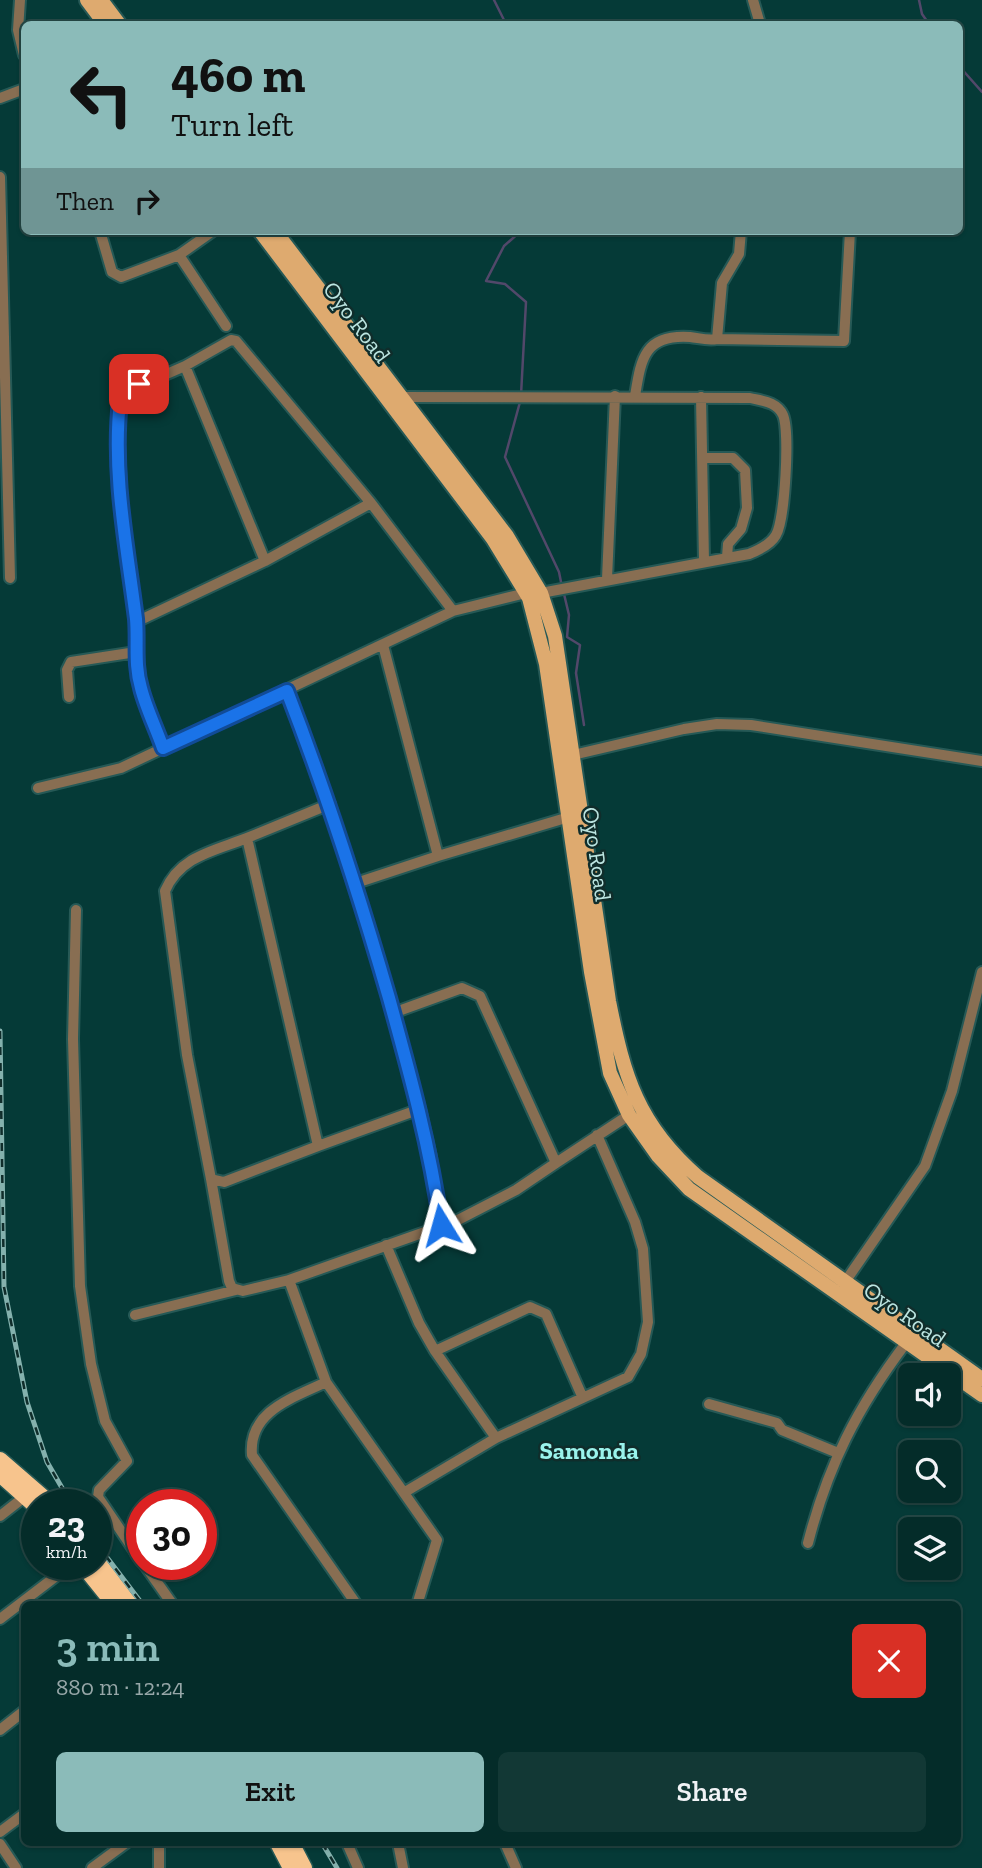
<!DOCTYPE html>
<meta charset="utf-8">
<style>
:root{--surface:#042c29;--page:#123835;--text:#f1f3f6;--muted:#97a7a8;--line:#254846;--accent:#8bbbb9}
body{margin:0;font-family:"Zilla Slab",serif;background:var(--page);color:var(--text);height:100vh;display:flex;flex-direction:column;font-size:26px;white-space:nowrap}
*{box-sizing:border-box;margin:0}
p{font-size:23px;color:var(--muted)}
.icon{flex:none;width:38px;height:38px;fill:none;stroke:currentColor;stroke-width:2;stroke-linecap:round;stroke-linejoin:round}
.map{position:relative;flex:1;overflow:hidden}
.panel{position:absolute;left:21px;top:1601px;width:940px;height:245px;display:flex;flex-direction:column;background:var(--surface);border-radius:10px;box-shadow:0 2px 5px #0004,0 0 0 2px var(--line)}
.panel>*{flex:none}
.banner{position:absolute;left:21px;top:21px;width:942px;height:214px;border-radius:10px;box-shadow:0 2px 5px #0004,0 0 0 2px var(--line);background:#8bbbb9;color:#111;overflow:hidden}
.buttons{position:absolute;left:898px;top:1363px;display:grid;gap:14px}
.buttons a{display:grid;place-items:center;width:63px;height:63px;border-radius:10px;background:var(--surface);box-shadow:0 2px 5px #0004,0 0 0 2px var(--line);font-size:35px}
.speed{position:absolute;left:21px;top:1489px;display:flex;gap:14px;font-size:35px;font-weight:700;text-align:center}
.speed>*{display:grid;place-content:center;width:91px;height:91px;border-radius:50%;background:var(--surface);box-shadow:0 2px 5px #0004,0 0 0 2px var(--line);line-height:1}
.speed small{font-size:18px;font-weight:400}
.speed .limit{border:10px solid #d22;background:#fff;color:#111}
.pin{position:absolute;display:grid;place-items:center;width:60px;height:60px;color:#fff;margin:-30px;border-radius:14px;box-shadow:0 4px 10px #0006}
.me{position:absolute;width:77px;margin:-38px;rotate:352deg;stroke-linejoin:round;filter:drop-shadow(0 0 5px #0008)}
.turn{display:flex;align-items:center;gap:24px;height:147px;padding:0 35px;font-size:32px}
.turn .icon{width:91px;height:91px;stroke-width:2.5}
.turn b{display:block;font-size:49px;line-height:60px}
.then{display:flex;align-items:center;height:66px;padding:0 35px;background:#0003;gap:14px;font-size:26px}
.round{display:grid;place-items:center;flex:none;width:74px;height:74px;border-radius:10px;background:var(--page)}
.overview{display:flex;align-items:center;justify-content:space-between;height:119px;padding:0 35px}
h1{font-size:42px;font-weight:600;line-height:52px;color:var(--accent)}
.primary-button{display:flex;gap:14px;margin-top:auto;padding:14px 35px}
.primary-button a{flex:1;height:80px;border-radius:10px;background:var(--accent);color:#111;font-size:28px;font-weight:600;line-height:80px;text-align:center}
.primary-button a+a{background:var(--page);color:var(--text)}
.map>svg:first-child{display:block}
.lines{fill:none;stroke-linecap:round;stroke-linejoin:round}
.stream{stroke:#52486a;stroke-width:2.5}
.minor-casing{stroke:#265956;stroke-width:14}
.major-casing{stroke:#265956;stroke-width:18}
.highway-casing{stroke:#265956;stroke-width:19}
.minor{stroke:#886e52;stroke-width:10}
.major{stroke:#deaa6f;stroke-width:14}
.highway{stroke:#f7c48d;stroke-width:16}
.rail-casing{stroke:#84b1ad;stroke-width:5}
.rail{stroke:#102d2b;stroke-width:2.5;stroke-dasharray:8;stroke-linecap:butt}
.route-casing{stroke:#114b97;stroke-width:18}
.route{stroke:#1a73e8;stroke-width:12}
.labels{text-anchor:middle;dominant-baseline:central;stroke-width:5;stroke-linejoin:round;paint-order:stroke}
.street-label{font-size:23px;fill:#bce5e1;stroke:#102d2b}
.neighbourhood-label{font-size:24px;font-weight:bold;fill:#9af3ec;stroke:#102d2b}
</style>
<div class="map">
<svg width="982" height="1868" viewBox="0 0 982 1868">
<rect width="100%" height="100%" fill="#053a37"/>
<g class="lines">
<!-- stream -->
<path class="stream" d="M494,0l12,24
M919,0l3,14 7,10
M959,66l23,26
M521,395l5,-93 -21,-18 -19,-3 18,-35 17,-15
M520,402l-15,55 54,115 3,15
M564,594l5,21 -2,22 13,8 -4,28 8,52"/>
<defs>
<path id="minor" d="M20,0l-2,30 6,25
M753,0l7,24
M0,98l24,-9
M0,177l10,401
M100,231l12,41 9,5 58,-22 34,-24
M179,255l47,71
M717,339l127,2 6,-110
M635,396c6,-37 9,-62 55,-59 9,1 18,4 27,2l5,-56 17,-29 2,-23
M401,397l349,1c13,3 27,4 33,17 7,16 2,105 -7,120 -5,9 -17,15 -27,19l-208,39
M701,397l3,164
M703,458h30l12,12 2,38 -6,21 -13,15 -1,13
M371,503l-135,-162 -5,-1 -46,26 80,195 106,-58 82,108 73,-18
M607,579l8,-183
M136,622l129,-61
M383,645l55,211 131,-39
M287,691l69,192 82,-27
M69,697l-2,-27 4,-8 65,-10
M163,748l-23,-61 -4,-35v-30l-14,-105 -4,-97 2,-19 8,-10 57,-25
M573,755l111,-26 33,-5 34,1 231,36
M38,788l83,-20 332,-157
M330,804l-83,34 71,308 102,-37 -64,-226
M247,838c-33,13 -67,18 -82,53l22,164 24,124 13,3 94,-36
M76,910l-3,129 7,247 11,78 14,57 22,40 -28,29 -1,7 44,65
M393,1013l69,-25 18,8 76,167 73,-48
M420,1109l11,48 10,68
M211,1179l18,102 3,7 11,3 46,-11 167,-59 60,-31 40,-27
M386,1245l33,78 16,28
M289,1280l37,102 111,158 -20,65
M845,1282l80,-116 27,-75 30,-119
M135,1315l101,-25
M326,1382c-33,16 -78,29 -74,73l105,150
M709,1404l68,19 5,7 56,23
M496,1438l-61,-87 95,-44 16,7 36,82
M405,1492l91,-54 132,-61 13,-23 7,-32 -5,-73 -8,-27 -38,-87
M0,1516l28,-22
M808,1543c20,-78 49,-135 98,-200
M144,1564l29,41
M0,1619l72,-55
M0,1730l24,-19
M0,1832l24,-18
M347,1843l11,25
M398,1843l5,25
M505,1843l11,25
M0,1844l16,24
M92,1868l34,-25
M159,1868v-25"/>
<path id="major" d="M87,0l18,24
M101,0l18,24
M260,231l233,308 36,59 17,66 45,308 19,101 19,42 29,41 31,33 293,206
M275,231l232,305 34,57 14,43 54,365c15,76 29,124 89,176l284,202"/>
<path id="highway" d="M0,1460l52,45
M0,1474l37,33
M96,1560l34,45
M82,1564l33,41
M278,1843l13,25
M291,1843l13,25"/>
</defs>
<!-- minor casing -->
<use href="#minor" class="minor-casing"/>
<!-- major casing -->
<use href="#major" class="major-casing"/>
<!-- highway casing -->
<use href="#highway" class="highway-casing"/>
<!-- minor -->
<use href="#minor" class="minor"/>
<!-- major -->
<use href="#major" class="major"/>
<!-- highway -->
<use href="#highway" class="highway"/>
<defs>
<path id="rail" d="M0,1031l4,256 23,115 20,60 25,43
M96,1543l47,62
M322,1843l15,25"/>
</defs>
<!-- rail casing -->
<use href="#rail" class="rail-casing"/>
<!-- rail -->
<use href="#rail" class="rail"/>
</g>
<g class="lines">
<defs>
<path id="route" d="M139,384l-19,17c-8,73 7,146 16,218 2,23 -2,46 5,69 5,20 15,40 22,60l124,-57c39,101 72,203 102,307 21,76 41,149 52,227"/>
</defs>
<!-- route casing -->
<use href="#route" class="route-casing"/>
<!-- route -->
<use href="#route" class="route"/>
</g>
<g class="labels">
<!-- street labels -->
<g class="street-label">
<text transform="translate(357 322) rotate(53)">Oyo Road</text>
<text transform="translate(597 854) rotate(82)">Oyo Road</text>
<text transform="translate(905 1314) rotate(35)">Oyo Road</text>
</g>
<!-- neighbourhood labels -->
<g class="neighbourhood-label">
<text x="589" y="1450">Samonda</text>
</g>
</g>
</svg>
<div class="buttons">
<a><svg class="icon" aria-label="sound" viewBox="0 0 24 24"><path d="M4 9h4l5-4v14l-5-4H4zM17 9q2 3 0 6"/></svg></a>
<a><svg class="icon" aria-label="search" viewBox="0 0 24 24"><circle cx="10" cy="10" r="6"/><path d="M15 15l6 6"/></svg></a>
<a><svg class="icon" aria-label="layers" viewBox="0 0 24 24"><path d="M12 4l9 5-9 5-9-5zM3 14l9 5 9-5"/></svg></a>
</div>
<div class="speed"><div>23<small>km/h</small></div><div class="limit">30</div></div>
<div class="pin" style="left:139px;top:384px;background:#d93025"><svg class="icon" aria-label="arrive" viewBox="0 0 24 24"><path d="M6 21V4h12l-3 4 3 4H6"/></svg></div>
<svg class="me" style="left:441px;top:1225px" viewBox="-20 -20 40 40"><path d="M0-17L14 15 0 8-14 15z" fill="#1a73e8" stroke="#fff" stroke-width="4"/></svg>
<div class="banner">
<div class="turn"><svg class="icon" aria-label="left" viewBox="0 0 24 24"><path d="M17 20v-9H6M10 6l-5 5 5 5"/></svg><div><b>460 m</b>Turn left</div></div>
<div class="then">Then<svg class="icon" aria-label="right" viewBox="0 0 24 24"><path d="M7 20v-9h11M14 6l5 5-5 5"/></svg></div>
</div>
<section class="panel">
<div class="overview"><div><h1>3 min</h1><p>880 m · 12:24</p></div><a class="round" style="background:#d93025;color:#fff"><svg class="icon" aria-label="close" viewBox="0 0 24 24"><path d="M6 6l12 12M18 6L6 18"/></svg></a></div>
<div class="primary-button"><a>Exit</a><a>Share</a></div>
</section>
</div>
